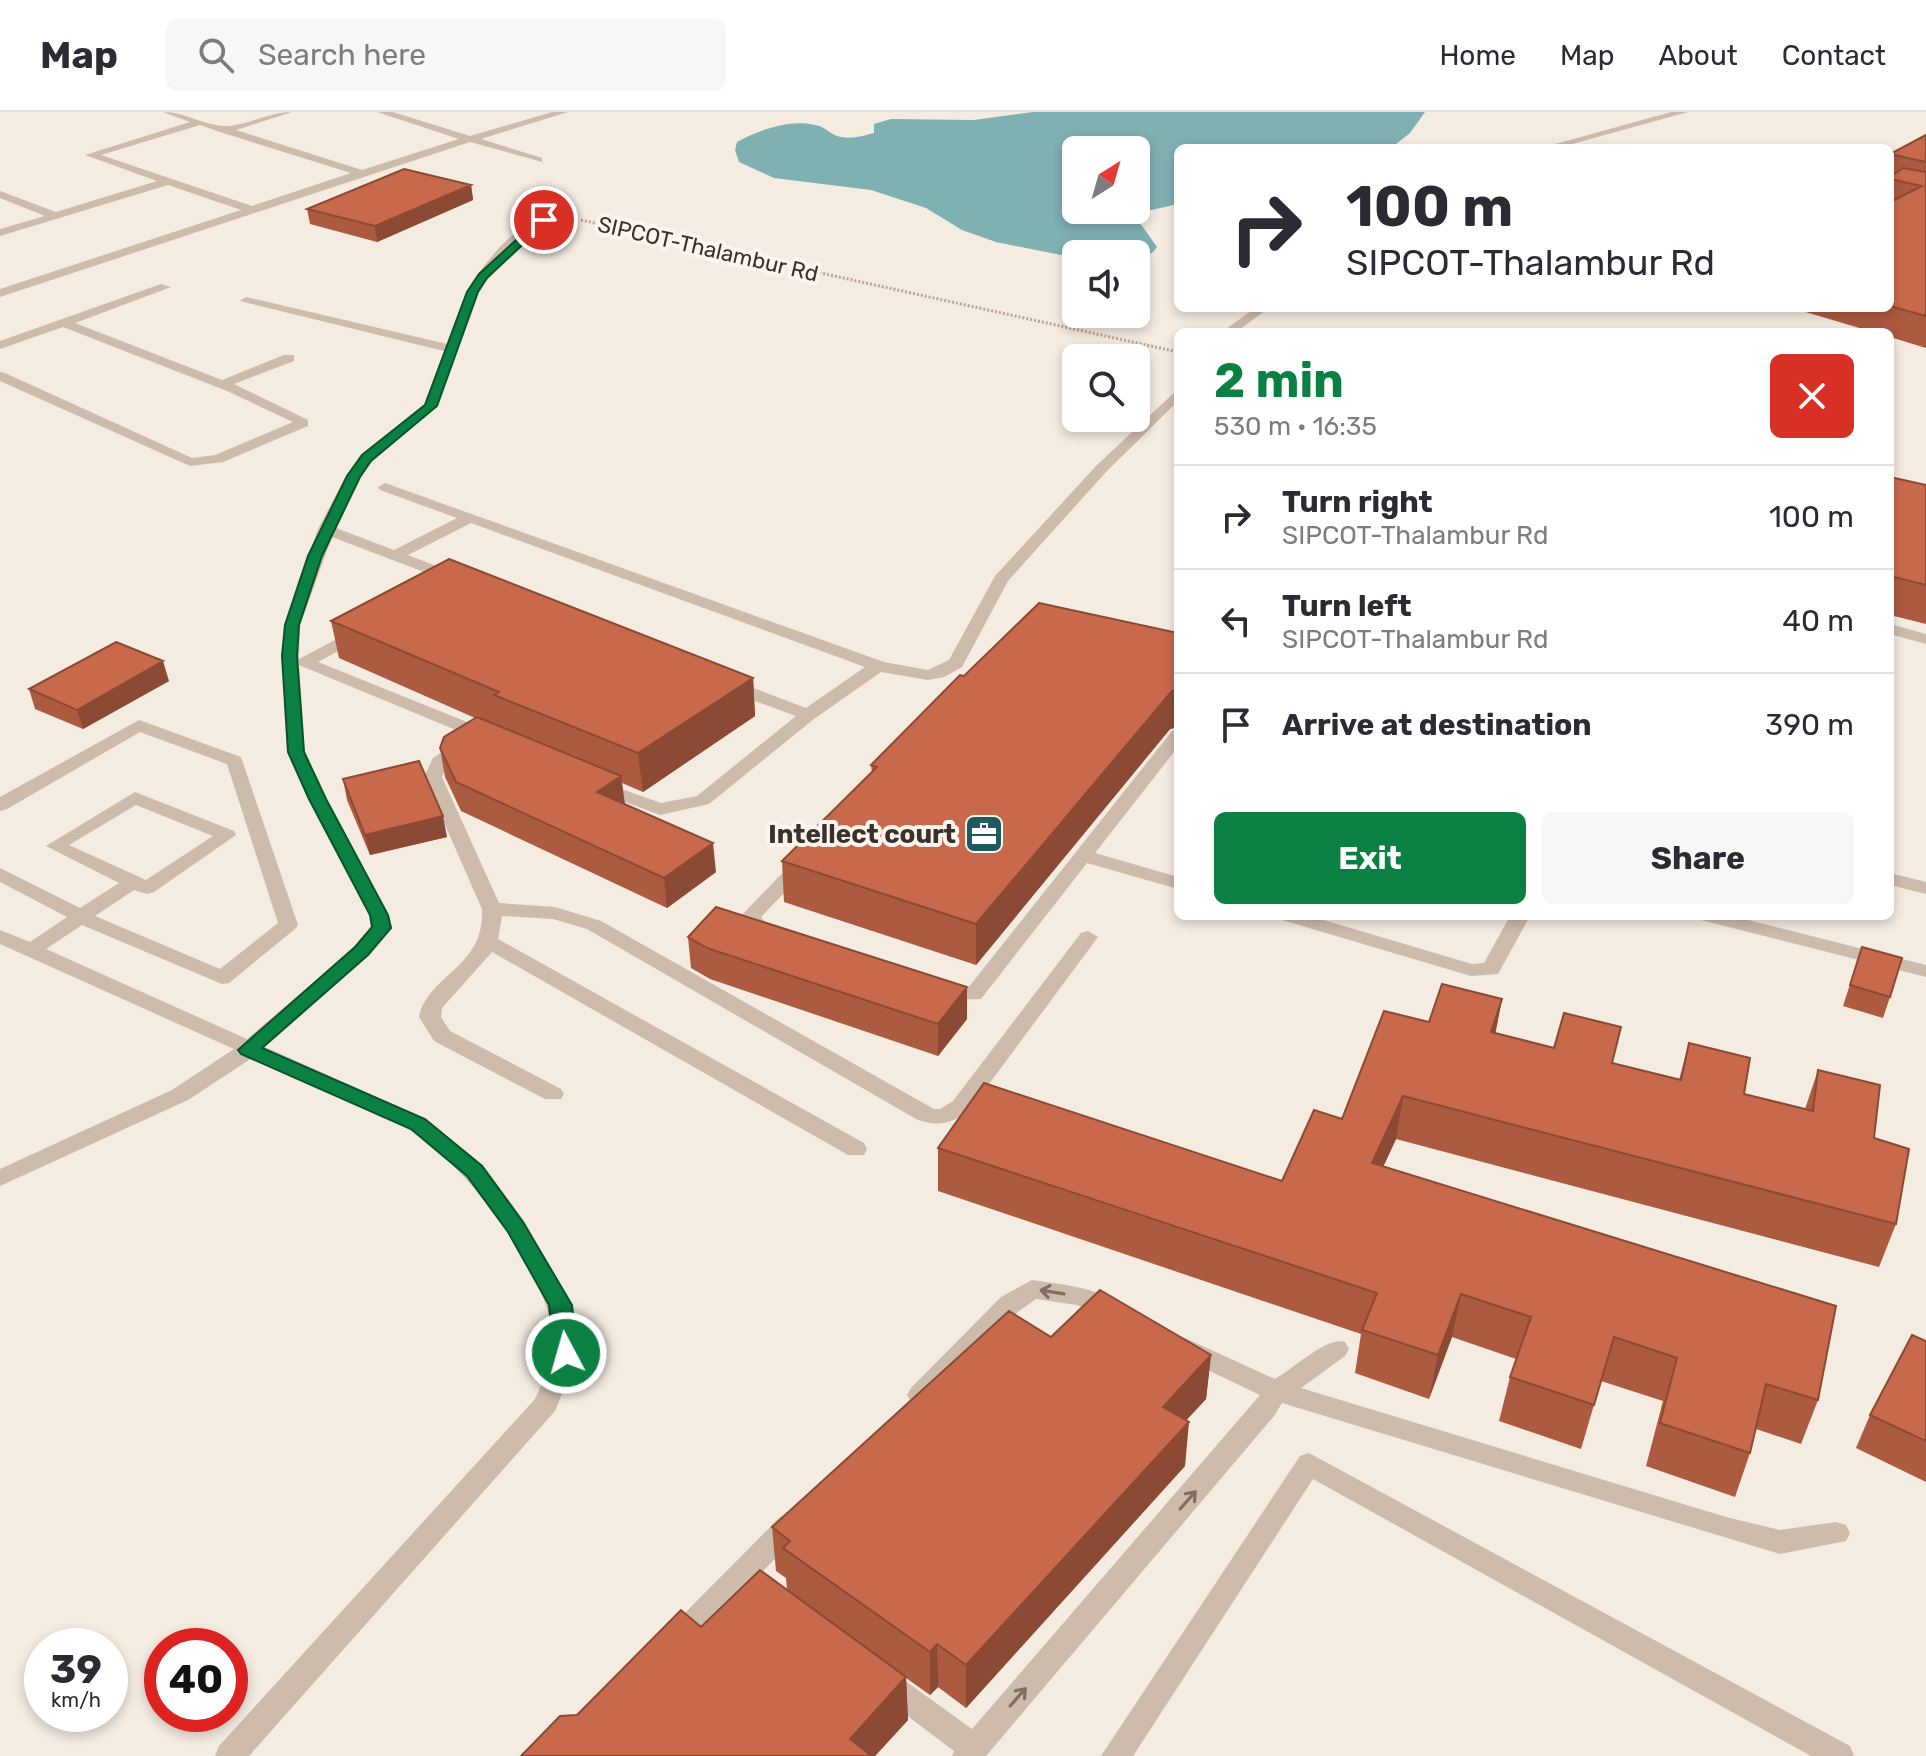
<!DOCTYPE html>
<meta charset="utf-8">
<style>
:root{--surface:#fff;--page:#f7f7f7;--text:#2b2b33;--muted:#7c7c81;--line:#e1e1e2;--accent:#0b8043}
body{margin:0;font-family:Rubik,sans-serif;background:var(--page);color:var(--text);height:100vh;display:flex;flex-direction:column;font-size:30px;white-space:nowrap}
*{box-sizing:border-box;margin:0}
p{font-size:26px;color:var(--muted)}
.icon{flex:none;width:44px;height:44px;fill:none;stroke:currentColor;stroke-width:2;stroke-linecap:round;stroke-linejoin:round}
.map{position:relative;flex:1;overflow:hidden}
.drawer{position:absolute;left:1174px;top:216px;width:720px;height:592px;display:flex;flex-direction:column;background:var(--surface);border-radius:12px;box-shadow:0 4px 12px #0003}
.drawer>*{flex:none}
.banner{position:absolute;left:1174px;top:32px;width:720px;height:168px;border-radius:12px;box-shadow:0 4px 12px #0003;background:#fff;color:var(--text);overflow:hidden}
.needle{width:52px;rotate:37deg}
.controls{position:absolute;left:1062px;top:24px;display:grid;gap:16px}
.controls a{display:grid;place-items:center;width:88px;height:88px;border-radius:12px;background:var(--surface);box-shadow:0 4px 12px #0003;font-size:40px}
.speed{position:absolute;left:24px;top:1516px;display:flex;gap:16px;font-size:40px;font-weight:700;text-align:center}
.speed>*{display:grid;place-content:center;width:104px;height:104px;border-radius:50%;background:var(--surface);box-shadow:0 4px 12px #0003;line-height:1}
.speed small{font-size:20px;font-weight:400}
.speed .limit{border:12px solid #d22;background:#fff;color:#111}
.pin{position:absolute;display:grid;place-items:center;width:68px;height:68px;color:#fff;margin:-34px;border:4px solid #fff;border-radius:50%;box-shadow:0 2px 8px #0007}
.me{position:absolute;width:88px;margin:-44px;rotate:354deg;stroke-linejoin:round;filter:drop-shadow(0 0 6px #0008)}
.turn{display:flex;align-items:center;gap:28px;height:168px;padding:0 40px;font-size:36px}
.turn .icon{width:104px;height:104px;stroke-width:2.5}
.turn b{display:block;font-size:56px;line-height:68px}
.round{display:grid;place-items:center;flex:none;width:84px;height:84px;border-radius:12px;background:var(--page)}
.head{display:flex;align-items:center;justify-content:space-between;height:136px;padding:0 40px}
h1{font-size:48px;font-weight:700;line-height:60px;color:var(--accent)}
.cta{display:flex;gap:16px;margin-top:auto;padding:16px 40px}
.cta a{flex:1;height:92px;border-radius:12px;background:var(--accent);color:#fff;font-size:32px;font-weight:700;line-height:92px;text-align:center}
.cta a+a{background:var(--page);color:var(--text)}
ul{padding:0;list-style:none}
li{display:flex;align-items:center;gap:24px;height:104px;padding:0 40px;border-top:2px solid var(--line)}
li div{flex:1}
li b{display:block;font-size:30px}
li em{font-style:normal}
header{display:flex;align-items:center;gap:48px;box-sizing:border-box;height:112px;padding:0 40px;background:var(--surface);border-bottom:2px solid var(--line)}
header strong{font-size:38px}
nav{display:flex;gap:44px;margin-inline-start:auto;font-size:28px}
.search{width:560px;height:72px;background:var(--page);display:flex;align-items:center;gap:20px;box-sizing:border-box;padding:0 28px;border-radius:12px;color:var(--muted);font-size:30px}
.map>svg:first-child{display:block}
.water{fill:#7fb0b2;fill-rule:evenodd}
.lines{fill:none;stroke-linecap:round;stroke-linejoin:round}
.path{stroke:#b9a596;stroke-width:3;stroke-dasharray:2 2;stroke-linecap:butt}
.minor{fill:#cdbbac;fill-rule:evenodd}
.wall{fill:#ac5a40}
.shaded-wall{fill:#8c4a34}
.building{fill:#c8694b;stroke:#8c4a34;stroke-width:2}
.oneway{stroke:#7d6f65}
.route{fill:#0b8043;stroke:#07532c;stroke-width:2}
.labels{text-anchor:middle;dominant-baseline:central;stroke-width:8;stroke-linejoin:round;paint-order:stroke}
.far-street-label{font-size:22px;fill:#3b302b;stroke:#fbf5ee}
.poi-label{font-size:26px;font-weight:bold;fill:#3b302b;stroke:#fbf5ee;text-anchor:end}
</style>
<header>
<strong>Map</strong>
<div class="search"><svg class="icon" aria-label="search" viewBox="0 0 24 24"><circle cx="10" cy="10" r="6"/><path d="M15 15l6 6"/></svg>Search here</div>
<nav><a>Home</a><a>Map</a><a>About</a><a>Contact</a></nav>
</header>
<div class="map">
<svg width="1926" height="1644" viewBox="0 0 1926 1644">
<rect width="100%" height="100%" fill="#f4ebe1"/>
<!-- water -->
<path class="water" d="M1033,0h392l-15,21 -19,15h-213v56l-31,7 -6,5 -1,7 17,24 -5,6 -16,4v-3h-60v4l-80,-16 -34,-12 -36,-22 -55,-18 -97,-12 -35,-16 -4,-12 2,-8c22,-12 53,-23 78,-17 9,1 14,8 22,11 12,4 26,0 37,-3v-9l17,-5 83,1zM1076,38h60v60h-60z"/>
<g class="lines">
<!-- path -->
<path class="path" d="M581,108l597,132"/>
<!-- minor -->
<path class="minor" d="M163,0c22,0 40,13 61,14 19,1 45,-14 68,-14l-56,18 126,40 97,-31 -82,-27h16l77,24 82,-24h16l-87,27 61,19v4l-72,-20 -470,155v-8l241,-79 -73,-25 -168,51v-7l45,-13 -45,-18v-7l56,21 101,-31 -72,-26 105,-33zM200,13l20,7 131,41 -99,33 -151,-51z
M1671,0h17l-130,36h-17z
M550,103h12l6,3c-8,5 -16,3 -24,6 -27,12 -50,44 -65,68l-42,114 -65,55 -12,16 -24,51 58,22 63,-32 -77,-28 -2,-3 7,-4 499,179 44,8 21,-10 46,-84 101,-110 82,-77v12l-72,71 -98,109 -46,86 -18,10 -16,3 -47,-8 -67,47 -105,85 -49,11 -67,-25 -3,-4 9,-5 62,22 36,-7 99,-80 -73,-27 -2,-4 2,-4h12l71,27 59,-41 -394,-144 -63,32 51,20v6l-6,2 -121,-46 -32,88 -1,34 53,-28h12v6l-46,25 174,70 3,4 -9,5 -6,-1 -181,-75 6,87 21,47 63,116 3,13 -23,27 -104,92 161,72 57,46 41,56 48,84 7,48 -24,58 -306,345h-34l4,-10 316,-347c6,-14 16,-31 18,-46 9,-65 -90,-194 -145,-224 -49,-28 -105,-48 -156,-71l-64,42 -188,86v-17l172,-79 62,-41 -234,-105v-14l30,12 37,-25 -67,-35v-14l80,40 39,-25 -73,-37 89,-54 99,39 2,4 -82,57 -7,2 -13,-4 -39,26 125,53 58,-46 -51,-159 -87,-32 -133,77 -7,2v-14l139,-77 102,37 57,168 -3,4 -66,54 -7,1 -140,-59 -36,24 201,90 108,-92 17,-20 -3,-12 -61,-116 -21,-47 -5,-96 2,-31 34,-96 28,-53 16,-21 62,-51 20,-53 -204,-50 6,-4 201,47c7,-17 12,-37 21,-53 15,-28 49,-70 82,-76zM136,693l77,31 -67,44 -77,-35z
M161,172l10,3 -96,36 147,57 62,-25h10v6l-60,23 74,36v6l-85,36 -33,4 -190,-85v-9l5,1 187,85 23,-3 78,-33 -66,-31 -164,-64 -63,22v-8z
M1255,196h14l-33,24h-14z
M1890,512l36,10v10l-36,-10z
M1178,618v17l-83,106 83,24v12l-91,-26 -106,136 -46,1 -3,-5 3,-5 33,-2 204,-257z
M461,627l9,5 -23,20 -5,13 57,126 56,4 46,14 333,188h6l13,-8 128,-168 7,-2 10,6 -129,174c-18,13 -32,16 -53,8l-329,-190 -34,-10 -51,-3 -4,23 366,204 3,6 -3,6h-16l-356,-203 -50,56 -1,9 9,14 111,58 3,5 -3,5h-16l-111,-58 -15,-24c9,-43 66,-49 63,-108l-58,-132 9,-19z
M801,747l10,6 -50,52 16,20 -10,6 -7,-2 -20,-24 54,-56z
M1890,761l36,9v12l-36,-9z
M1279,804h31l162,48 12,-1 26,-47h20l-32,58 -27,2 -189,-56z
M1698,804h34l194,49v12l-225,-57z
M1032,1168c25,4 80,8 93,32l-3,7 -9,2 -36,-16 -41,-6 -17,12 -90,91 -9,3 -9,-3 -4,-7 4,-7 90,-91z
M1185,1226l90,41c18,-10 52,-43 70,-37l4,7 -4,7 -44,32 425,129 54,13 56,-8 10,3 4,8 -4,8 -66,13 -498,-151 -8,13 -288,340h-34l2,-5 -77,-58 -5,-9 5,-9 10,-4 10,4 75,54 288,-334 -84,-40 -4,-7 4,-7z
M1309,1341l541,293 4,10h-43l-498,-277 -180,277h-32l199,-300z
M790,1402l10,3 4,8 -4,8 -112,115 -10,4 -10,-4 -4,-9 4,-9 112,-113z"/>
</g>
<!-- wall -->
<path class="wall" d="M1926,23v213l-36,-11v-5h-17l-81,-24h98v-154z
M471,73l2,15 -96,42 -67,-18 -3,-15z
M1890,365l36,8v139l-36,-9z
M331,509l422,57 2,38 -112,76 -21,-9 2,21 92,68 -49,36 -206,-97 -16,-34 -5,-29 35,-30 -136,-60z
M1178,521v94l-8,2 -194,236 -192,-63 -2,-41 90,-88 -1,-8 93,-89z
M169,569l-86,48 -48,-20 -6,-20z
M343,667l104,58 -77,18 -23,-55z
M688,825l279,82 -29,37 -228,-77 -19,-11z
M1862,835l28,50 -7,21 -40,-12z
M1502,887l-7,34 184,47 10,-37 55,51 61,15 13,-39 56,68 22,86 -17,43 -483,-128 -13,28 435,233 -17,44 -45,-15 -6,24 -15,44 -89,-31 17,-65 -62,-20 -20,68 -82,-28 11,-44 6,-18 -64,-22 -23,62 -74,-26 6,-39 -423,-143v-43l344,33 60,-62 87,-97z
M1051,1225l160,18 -5,44 -20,21 -1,46 -219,242 -28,-21 -8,8 -24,-17 2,42 -33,36h-354l56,-41 210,-125 -1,-12 -10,-7 -4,-44z
M1926,1229v141l-70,-34 14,-33z"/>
<!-- shaded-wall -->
<path class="shaded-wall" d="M471,73l2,15 -96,42 -2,-16z
M163,549l6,20 -86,48 -6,-19z
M753,566l2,38 -112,76 -5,-39z
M1178,578v37l-8,2 -194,236v-41l196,-233z
M621,664l4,28 -28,-12z
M443,704l4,21 -77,18 -5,-20z
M713,731l3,29 -49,36 -3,-30z
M967,875v32l-29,37v-32z
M1502,887l-8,42 -3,-9z
M1403,984l-7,43 -31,67 7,-43z
M1461,1182l-9,43 -23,62 9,-44z
M1211,1243l-5,44 -47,51 4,-43z
M1189,1310l-4,44 -219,242v-43z
M937,1532l1,43 -8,8v-43z
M906,1565l2,43 -33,36h-24l-1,-17z"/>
<!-- building -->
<path class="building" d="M1926,23v27l-36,-8z
M1903,56l23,4v144l-36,-10v-104l32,-16 -32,-7v-2z
M404,57l67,16 -96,41 -68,-17z
M1890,365l36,8v100l-36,-9z
M449,447l304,119 -115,75 -144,-58 5,-3 -168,-71z
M1039,491l139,30v57l-6,1 -196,233 -194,-63 95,-94 -6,-2 89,-90 4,1z
M116,530l47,19 -86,49 -48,-21z
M477,605l144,59 -24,16 116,51 -49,35 -208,-96 -16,-34 4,-11z
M419,649l24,55 -78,19 -22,-56z
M716,795l251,80 -29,37 -231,-76 -19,-11z
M1862,835l40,11 -12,39 -40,-12z
M1442,872l60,15 -11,33 63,16 10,-35 57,14 -9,36 69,17 8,-37 61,15 -6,36 69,17 5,-41 62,15 -6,53 35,11 -13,75 -493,-128 -31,67 464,143 -18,94 -52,-16 -16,69 -90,-30 17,-65 -63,-21 -20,68 -84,-28 21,-60 -70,-23 -23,61 -76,-25 15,-37 -439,-145 46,-65 298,98 32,-71 28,9 42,-108 45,11z
M1100,1178l111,65 -48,52 26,15 -223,243 -29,-21 -7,8 -147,-104 7,-7 -18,-14 237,-216 42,26z
M1912,1223l14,6v100l-56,-26z
M760,1458l146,107 -56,62 22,17h-351l39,-40 17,-1 104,-105 20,17z"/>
<!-- one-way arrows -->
<defs><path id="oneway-shaft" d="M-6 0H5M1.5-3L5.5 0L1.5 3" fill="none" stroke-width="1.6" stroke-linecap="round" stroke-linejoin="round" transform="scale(2)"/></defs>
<g class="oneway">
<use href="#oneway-shaft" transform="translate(1052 1180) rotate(-171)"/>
<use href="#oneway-shaft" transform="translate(1188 1388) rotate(-49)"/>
<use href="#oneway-shaft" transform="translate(1018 1585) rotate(-49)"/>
</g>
<!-- route -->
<path class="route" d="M540,106l9,2 -62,58 -9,14 -41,114 -66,55 -11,16 -38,79 -23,69 -2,31 7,96 22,47 62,116 3,13 -23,27 -106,93 163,71 57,47 41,56 49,83 5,48 -3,6 -8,3 -8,-3 -4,-6 -5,-48 -41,-73 -41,-56 -56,-47 -170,-75 -3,-4 117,-103 17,-20 -2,-12 -61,-116 -21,-47 -6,-96 3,-31 23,-69 39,-80 15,-21 63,-50 42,-113 12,-18z"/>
<!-- icons -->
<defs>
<symbol id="office-square" viewBox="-11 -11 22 22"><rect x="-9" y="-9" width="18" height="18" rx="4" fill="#1f5a5e" stroke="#fbf5ee"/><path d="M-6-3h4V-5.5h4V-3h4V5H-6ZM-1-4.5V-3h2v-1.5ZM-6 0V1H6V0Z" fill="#fff"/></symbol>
</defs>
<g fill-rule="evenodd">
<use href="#office-square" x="962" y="700" width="44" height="44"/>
</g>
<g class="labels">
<!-- far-street labels -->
<g class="far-street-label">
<text transform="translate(708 137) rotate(13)">SIPCOT-Thalambur Rd</text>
</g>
<!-- poi labels -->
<g class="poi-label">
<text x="956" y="722">Intellect court</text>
</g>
</g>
</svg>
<div class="controls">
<a><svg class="needle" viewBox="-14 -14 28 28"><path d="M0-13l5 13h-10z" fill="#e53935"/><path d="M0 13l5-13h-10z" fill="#7c7c81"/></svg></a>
<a><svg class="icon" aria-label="sound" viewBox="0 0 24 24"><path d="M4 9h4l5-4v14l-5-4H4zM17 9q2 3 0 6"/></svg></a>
<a><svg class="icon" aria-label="search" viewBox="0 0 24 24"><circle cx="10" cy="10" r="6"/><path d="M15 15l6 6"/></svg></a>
</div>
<div class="speed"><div>39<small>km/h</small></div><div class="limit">40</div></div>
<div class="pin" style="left:544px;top:108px;background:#d93025"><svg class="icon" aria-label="arrive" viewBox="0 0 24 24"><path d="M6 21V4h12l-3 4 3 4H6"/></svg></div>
<svg class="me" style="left:566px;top:1241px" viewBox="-20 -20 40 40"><circle r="17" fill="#0b8043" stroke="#fff" stroke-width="3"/><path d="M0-11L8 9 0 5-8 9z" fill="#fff"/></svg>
<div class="banner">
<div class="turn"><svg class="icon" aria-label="right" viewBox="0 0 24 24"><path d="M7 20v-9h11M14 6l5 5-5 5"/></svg><div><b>100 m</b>SIPCOT-Thalambur Rd</div></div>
</div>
<section class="drawer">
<div class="head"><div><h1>2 min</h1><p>530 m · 16:35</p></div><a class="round" style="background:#d93025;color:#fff"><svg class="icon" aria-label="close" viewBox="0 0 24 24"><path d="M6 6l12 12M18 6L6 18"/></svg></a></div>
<ul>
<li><svg class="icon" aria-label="right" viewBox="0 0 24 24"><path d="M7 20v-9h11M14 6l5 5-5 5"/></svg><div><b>Turn right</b><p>SIPCOT-Thalambur Rd</p></div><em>100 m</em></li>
<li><svg class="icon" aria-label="left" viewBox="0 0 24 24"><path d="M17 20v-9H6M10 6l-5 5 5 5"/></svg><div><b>Turn left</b><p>SIPCOT-Thalambur Rd</p></div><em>40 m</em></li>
<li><svg class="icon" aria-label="arrive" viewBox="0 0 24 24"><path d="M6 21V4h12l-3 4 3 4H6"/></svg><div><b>Arrive at destination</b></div><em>390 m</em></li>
</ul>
<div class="cta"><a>Exit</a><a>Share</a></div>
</section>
</div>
